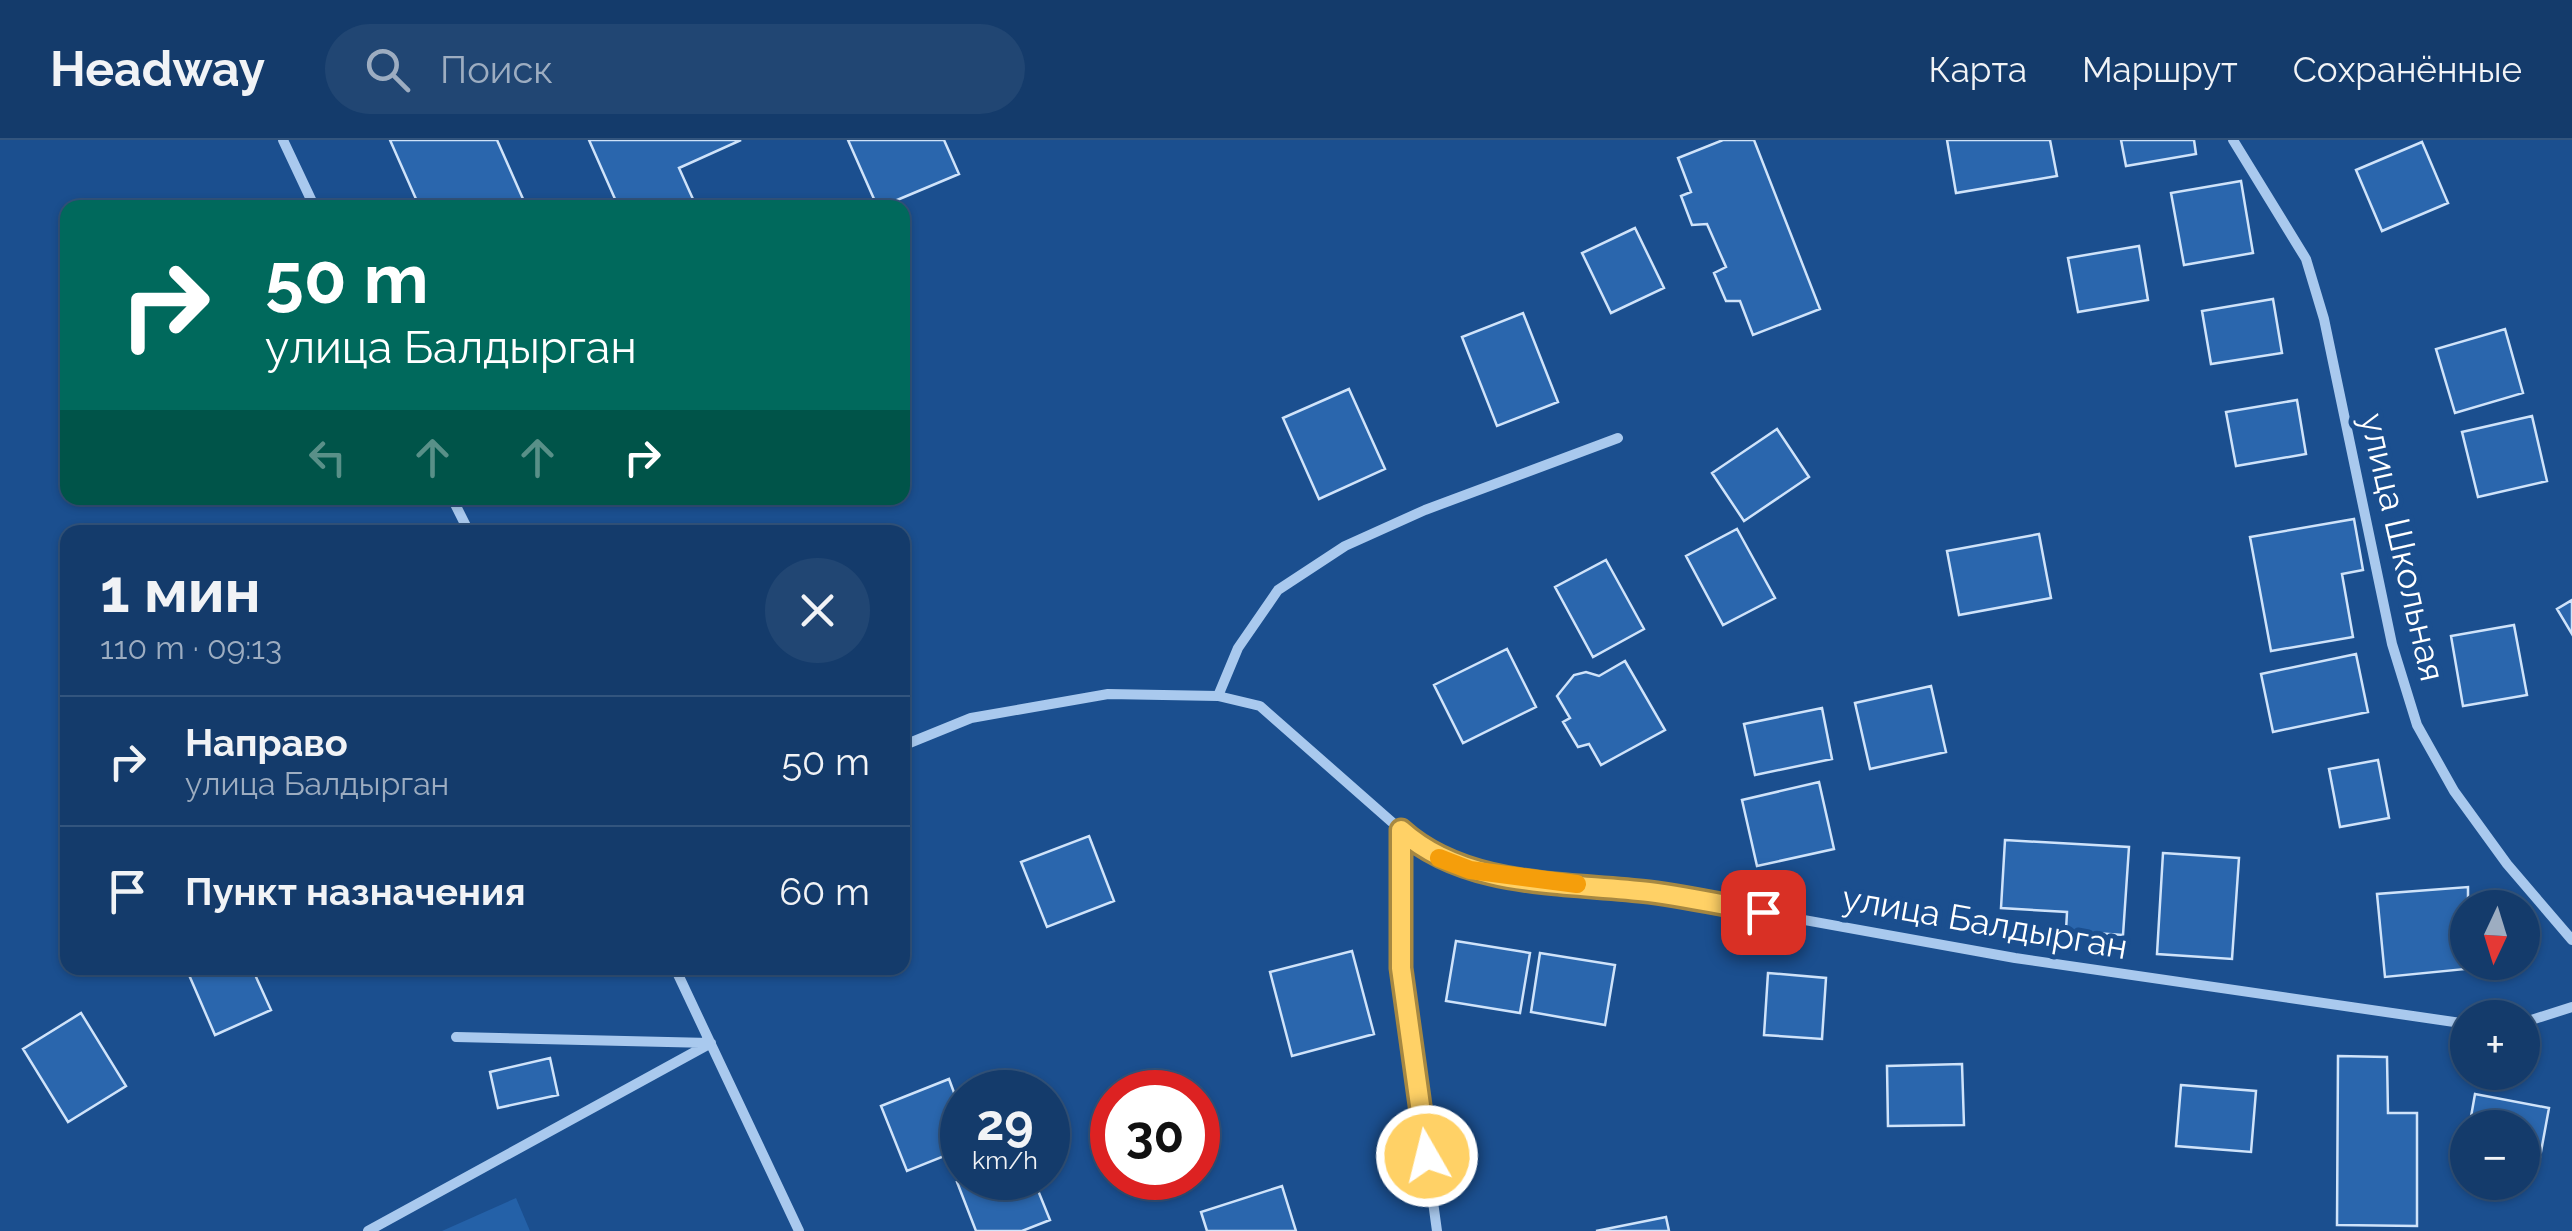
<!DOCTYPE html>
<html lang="ru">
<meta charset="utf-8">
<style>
:root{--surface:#143b6b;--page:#214673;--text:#f1f3f6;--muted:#9dadc1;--line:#33557e}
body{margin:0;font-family:Raleway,sans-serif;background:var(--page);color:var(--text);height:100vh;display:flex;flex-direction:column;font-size:38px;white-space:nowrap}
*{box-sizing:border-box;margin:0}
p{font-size:32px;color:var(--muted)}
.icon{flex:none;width:55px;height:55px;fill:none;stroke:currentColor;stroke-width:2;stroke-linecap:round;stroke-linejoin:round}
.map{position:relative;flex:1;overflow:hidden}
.drawer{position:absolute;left:60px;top:385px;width:850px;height:450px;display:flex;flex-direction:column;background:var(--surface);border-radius:20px;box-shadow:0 2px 8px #0004,0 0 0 2px var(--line)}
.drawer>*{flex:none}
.guide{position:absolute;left:60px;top:60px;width:850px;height:305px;border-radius:20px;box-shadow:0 2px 8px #0004,0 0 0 2px var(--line);background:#00695c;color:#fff;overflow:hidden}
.needle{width:65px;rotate:184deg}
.controls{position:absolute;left:2450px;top:750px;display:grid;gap:20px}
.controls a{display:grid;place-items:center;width:90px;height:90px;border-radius:50%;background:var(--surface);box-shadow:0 2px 8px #0004,0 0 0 2px var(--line);font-size:50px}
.speed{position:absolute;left:940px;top:930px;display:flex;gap:20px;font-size:50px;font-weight:700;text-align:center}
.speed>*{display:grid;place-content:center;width:130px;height:130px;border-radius:50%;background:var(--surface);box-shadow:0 2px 8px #0004,0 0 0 2px var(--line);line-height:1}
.speed small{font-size:25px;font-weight:400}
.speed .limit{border:15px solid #d22;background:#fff;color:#111}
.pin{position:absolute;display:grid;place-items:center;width:85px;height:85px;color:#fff;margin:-42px;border-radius:20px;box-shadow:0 5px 15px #0006}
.me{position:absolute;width:110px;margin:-55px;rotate:352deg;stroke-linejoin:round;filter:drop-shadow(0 0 8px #0008)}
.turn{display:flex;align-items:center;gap:35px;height:210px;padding:0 40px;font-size:45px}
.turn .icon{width:130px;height:130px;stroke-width:2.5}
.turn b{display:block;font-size:70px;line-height:85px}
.lanes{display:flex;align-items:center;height:95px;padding:0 40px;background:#0003;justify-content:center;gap:50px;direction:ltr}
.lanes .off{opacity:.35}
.round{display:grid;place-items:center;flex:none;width:105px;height:105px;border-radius:52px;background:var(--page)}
.head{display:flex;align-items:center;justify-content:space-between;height:170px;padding:0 40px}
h1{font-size:60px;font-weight:700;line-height:75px}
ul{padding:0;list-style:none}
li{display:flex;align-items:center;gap:30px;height:130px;padding:0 40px;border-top:2px solid var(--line)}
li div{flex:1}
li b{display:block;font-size:38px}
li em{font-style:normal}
header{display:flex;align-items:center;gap:60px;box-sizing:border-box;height:140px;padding:0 50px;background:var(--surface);border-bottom:2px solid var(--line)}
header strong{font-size:48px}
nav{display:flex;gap:55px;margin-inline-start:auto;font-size:35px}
.search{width:700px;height:90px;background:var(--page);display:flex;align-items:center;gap:25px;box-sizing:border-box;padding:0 35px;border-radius:55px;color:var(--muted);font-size:38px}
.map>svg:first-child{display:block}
.green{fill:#2461a8}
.building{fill:#2a66ad;stroke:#cfe3fa;stroke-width:2.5}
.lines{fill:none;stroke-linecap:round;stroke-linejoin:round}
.minor{stroke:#a9c9ee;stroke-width:10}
.route-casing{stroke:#a68842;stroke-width:25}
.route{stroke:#ffd166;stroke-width:18}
.slow{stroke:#f59e0b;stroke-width:18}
.labels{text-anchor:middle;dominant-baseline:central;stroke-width:10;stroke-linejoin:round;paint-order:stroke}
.street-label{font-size:35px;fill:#fff;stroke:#1b4f8f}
</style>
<header>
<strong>Headway</strong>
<div class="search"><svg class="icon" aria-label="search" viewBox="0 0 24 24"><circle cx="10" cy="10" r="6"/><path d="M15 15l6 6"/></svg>Поиск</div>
<nav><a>Карта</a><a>Маршрут</a><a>Сохранённые</a></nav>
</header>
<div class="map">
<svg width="2572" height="1091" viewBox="0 0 2572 1091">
<rect width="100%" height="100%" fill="#1b4f8f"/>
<!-- green -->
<path class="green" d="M516,1058l14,33h-88z"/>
<!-- building -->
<path class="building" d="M390,0h107l30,68h-107z
M589,0h152l-62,28 18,40h-78z
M848,0h96l15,34 -81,34z
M1723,0h31l66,169 -67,26 -13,-34h-14l-12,-28 12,-6 -19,-43 -15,1 -11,-29 10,-4 -13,-34z
M1947,0h103l7,36 -101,17z
M2121,0h73l2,14 -70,12z
M2422,2l26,61 -66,28 -26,-61z
M2241,41l12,72 -69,12 -13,-72z
M1635,88l29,60 -53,25 -29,-60z
M2139,106l9,54 -70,12 -10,-54z
M2273,159l9,54 -71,11 -9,-53z
M1523,173l35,89 -61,24 -35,-89z
M2505,189l18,64 -68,20 -19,-64z
M1349,249l36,80 -66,30 -36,-81z
M2297,260l9,54 -70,12 -10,-54z
M2532,276l15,65 -69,16 -16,-65z
M1777,289l32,48 -65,44 -32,-48z
M2354,379l9,51 -21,4 11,63 -82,14 -21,-114z
M1737,389l38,69 -52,27 -37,-69z
M2039,394l12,64 -92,17 -12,-64z
M1606,420l38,69 -51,28 -38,-70z
M2572,460v34l-15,-25z
M2514,485l13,70 -64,11 -12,-70z
M1507,509l29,58 -73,36 -29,-58z
M2356,514l12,58 -95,20 -12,-58z
M1625,521l40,69 -64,35 -12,-21 -11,3 -15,-25 7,-4 -13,-22 17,-21 12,-3 13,4z
M1931,546l15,66 -76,17 -15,-66z
M1822,568l10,51 -77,16 -11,-51z
M2378,620l11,58 -49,9 -11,-58z
M1819,642l15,67 -77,17 -15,-66z
M1089,696l25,65 -67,26 -26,-65z
M2005,700l124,7 -6,88 -57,-4 1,-19 -66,-4z
M2163,713l76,5 -7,101 -75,-5z
M2468,747v75h7l1,6 -91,9 -8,-83z
M1456,801l74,12 -10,60 -74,-12z
M1352,811l22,83 -82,22 -22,-84z
M1540,813l75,12 -10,60 -74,-13z
M186,828h66l19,42 -56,25z
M1768,833l58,5 -4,61 -58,-4z
M81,873l45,73 -58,36 -45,-73z
M2338,916l49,1 1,56h29v113l-80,-1z
M550,918l8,37 -60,13 -8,-36z
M1962,924l2,61 -76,1 -1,-60z
M949,939l13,35v35l-55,22 -26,-65z
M2181,945l75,6 -5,61 -75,-6z
M2475,954l74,14 -11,60 -16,-3v-37h-53z
M968,1038h65l17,42 -28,11h-46l-19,-49z
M1282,1046l14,45h-89l-6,-19z
M1666,1077l3,14h-73z"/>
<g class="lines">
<!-- minor -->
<path class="minor" d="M283,0l32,68
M2233,0l73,119 18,60 68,325 25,81 37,66 53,73 65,76
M452,358l17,34
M1218,556l20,-48 40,-58 67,-44 80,-36 193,-72
M902,606l69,-28 137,-24 110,2 42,10 167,147 43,18 185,22 360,65 453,66
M1401,690v138l36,263
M675,828l124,263
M2522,883l50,-16
M456,897l254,6
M368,1091l343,-188"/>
</g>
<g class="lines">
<defs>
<path id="route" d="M1427,1016l-26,-188v-138c65,59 165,52 248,62 38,5 76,13 114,20"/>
</defs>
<!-- route casing -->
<use href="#route" class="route-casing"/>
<!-- route -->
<use href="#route" class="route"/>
<!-- slow -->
<path class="slow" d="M1439,718l31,12 107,14"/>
</g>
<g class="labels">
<!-- street labels -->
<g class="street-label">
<text transform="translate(2403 407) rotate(77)">улица Школьная</text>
<text transform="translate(1985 782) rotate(10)">улица Балдырган</text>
</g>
</g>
</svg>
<div class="controls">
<a><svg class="needle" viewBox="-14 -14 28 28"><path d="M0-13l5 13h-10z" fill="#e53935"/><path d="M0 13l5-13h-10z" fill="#9dadc1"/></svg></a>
<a>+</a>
<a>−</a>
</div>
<div class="speed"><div>29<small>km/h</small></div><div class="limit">30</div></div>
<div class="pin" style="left:1763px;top:772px;background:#d93025"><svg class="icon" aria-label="arrive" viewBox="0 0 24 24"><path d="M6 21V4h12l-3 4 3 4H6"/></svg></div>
<svg class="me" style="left:1427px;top:1016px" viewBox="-20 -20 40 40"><circle r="17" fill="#ffd166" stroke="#fff" stroke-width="3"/><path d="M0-11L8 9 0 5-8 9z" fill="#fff"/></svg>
<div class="guide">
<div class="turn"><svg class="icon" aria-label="right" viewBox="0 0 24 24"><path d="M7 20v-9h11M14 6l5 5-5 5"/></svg><div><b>50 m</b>улица Балдырган</div></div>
<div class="lanes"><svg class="icon off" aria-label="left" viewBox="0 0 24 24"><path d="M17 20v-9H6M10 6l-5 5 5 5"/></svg><svg class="icon off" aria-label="ahead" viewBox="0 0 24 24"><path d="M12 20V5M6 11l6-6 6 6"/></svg><svg class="icon off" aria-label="ahead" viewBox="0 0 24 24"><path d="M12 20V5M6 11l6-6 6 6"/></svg><svg class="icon" aria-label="right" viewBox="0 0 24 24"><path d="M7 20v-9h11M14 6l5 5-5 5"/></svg></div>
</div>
<section class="drawer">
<div class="head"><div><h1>1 мин</h1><p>110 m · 09:13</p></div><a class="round"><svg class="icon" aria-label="close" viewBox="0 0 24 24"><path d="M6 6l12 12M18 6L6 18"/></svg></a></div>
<ul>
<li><svg class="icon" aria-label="right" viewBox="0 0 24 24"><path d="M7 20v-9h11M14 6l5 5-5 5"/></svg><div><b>Направо</b><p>улица Балдырган</p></div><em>50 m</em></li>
<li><svg class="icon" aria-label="arrive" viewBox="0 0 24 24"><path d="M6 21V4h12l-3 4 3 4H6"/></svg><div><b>Пункт назначения</b></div><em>60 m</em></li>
</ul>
</section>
</div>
